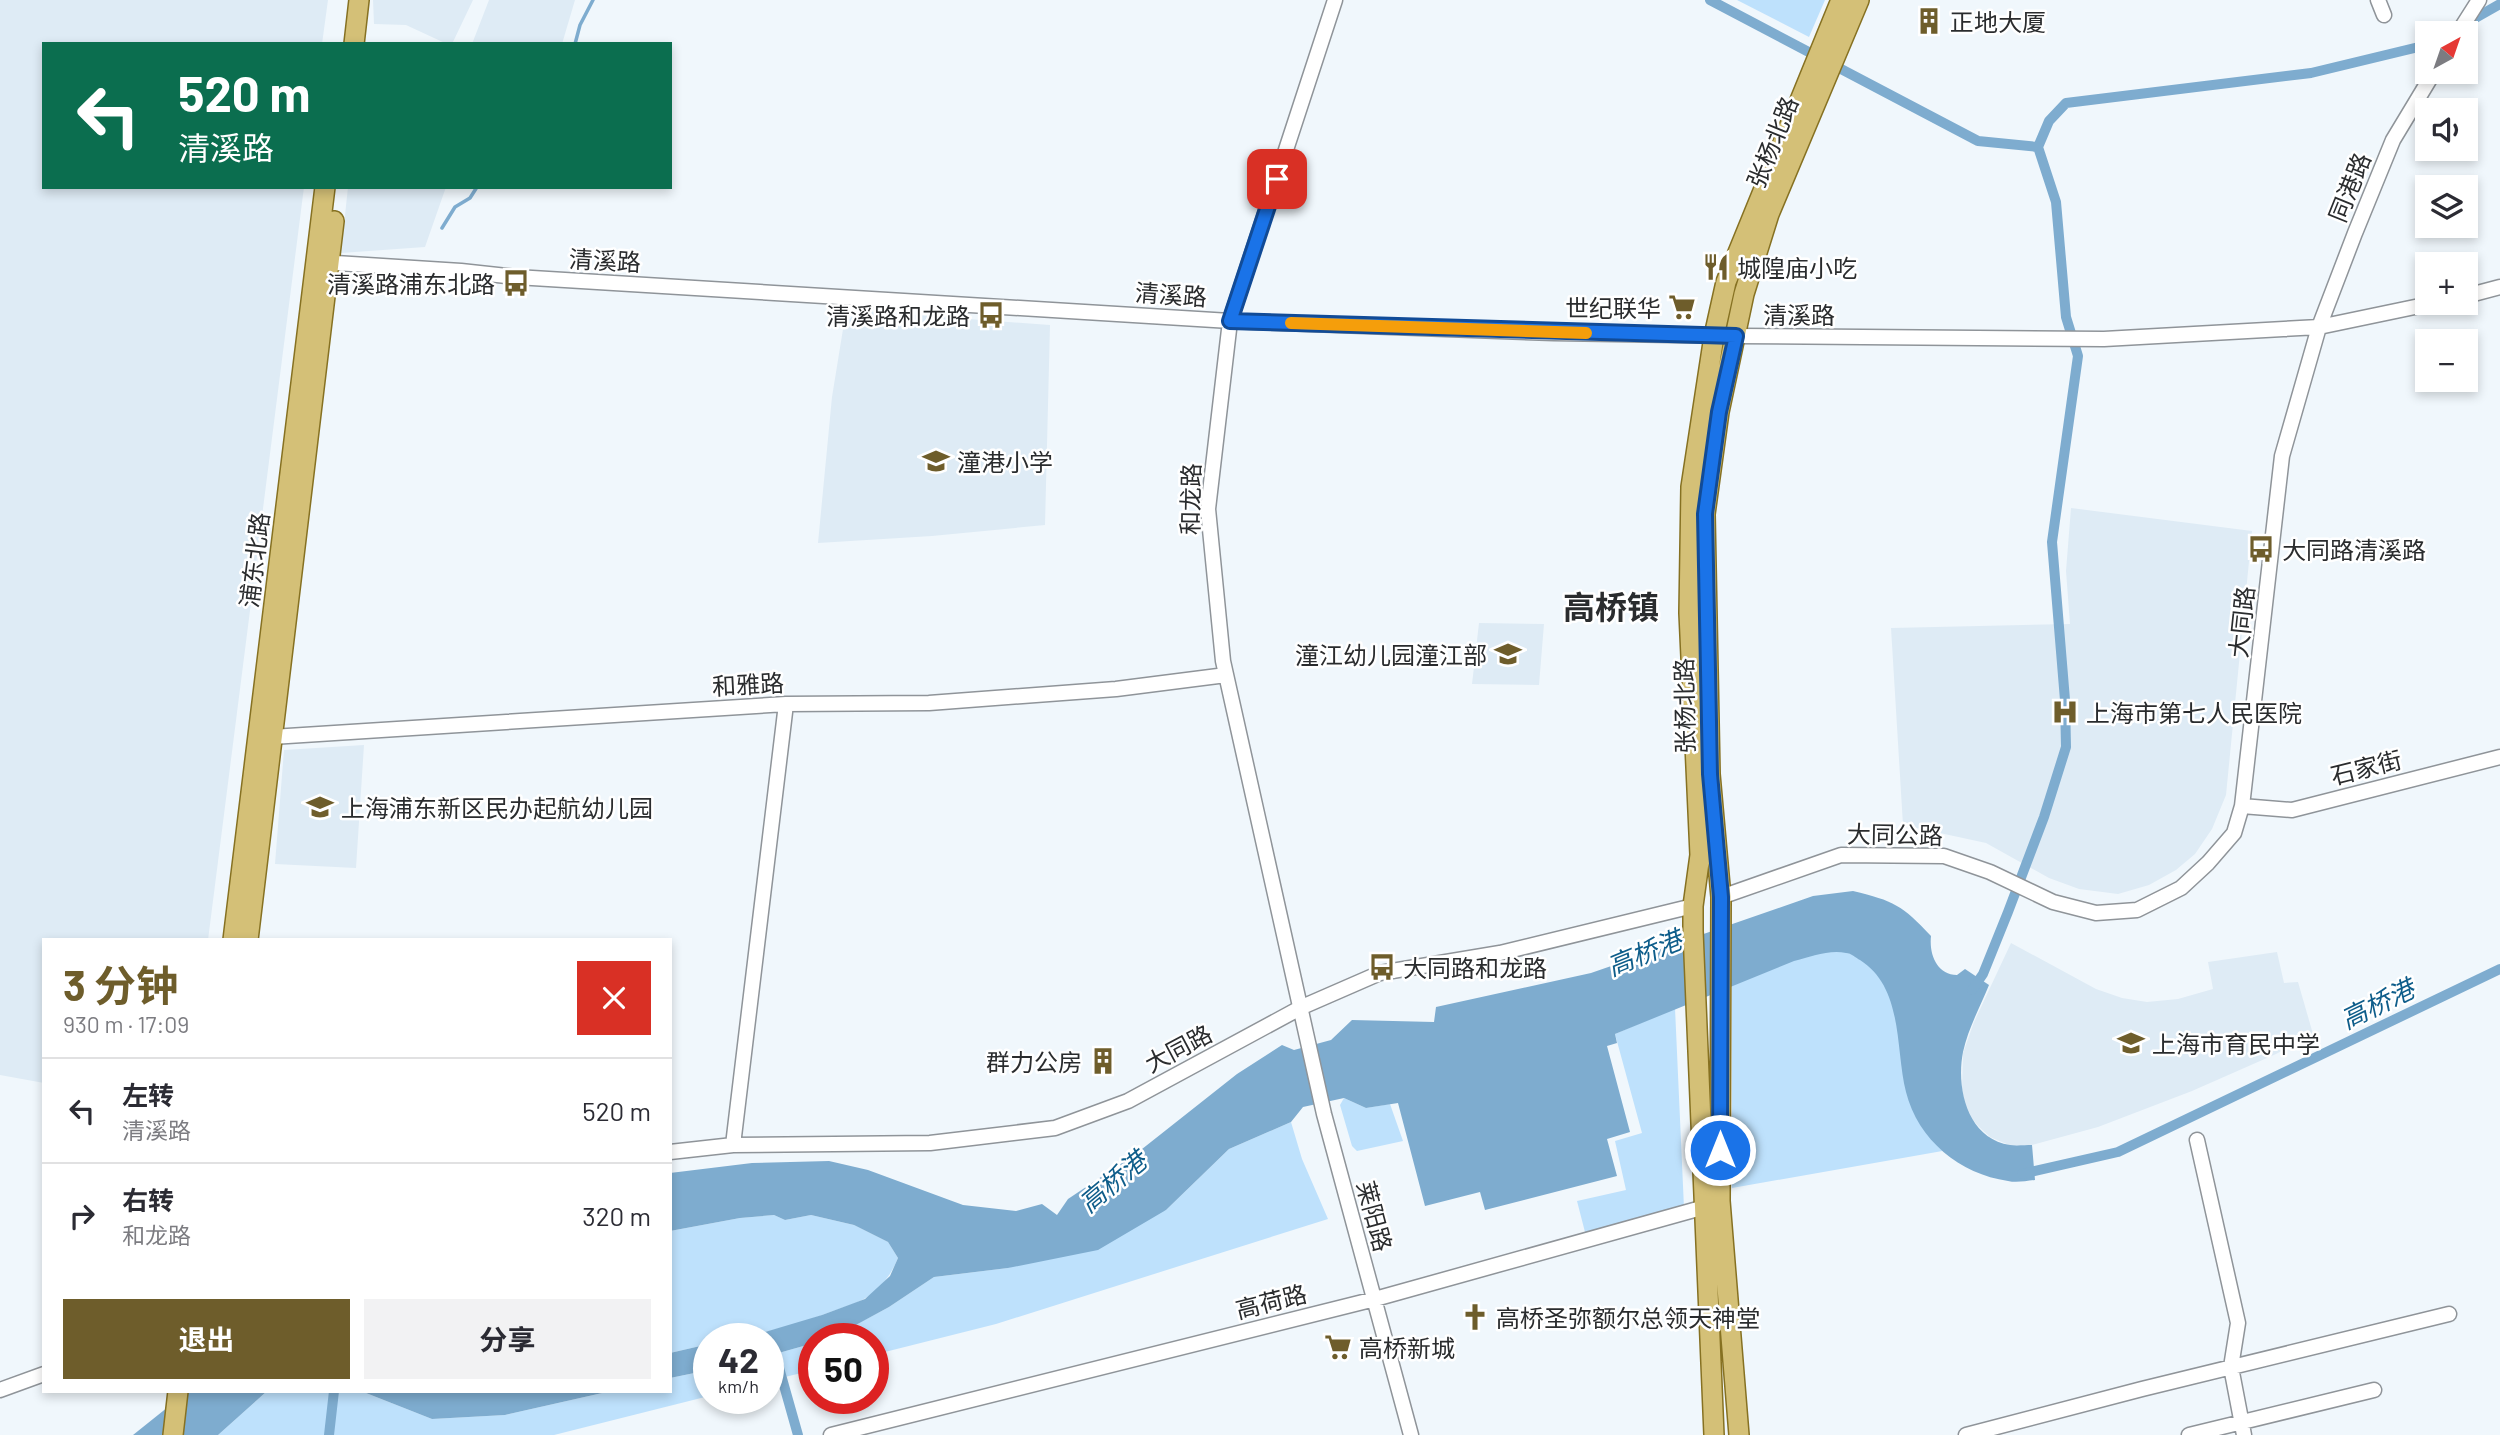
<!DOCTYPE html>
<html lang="zh">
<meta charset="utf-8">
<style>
:root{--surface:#fff;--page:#f2f2f3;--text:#2b2b33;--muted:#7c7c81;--line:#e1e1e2;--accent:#6e5d2b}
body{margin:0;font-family:Barlow,"Noto Sans SC",sans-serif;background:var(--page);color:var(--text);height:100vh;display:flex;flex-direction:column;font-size:26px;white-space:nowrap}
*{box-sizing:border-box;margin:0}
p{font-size:23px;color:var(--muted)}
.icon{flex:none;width:38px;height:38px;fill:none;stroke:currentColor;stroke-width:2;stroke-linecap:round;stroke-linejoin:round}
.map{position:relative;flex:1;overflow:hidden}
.side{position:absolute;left:42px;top:938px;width:630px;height:455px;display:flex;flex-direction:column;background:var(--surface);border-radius:0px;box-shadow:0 4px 10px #0003}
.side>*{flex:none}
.guide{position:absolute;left:42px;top:42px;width:630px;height:147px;border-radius:0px;box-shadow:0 4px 10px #0003;background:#0b6e4f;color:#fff;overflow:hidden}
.needle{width:46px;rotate:40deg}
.tools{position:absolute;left:2415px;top:21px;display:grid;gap:14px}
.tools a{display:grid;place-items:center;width:63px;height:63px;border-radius:0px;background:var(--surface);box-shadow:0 4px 10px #0003;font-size:35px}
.speed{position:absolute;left:693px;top:1323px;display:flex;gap:14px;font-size:35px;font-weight:700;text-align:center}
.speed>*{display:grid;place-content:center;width:91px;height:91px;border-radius:50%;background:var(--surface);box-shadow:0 4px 10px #0003;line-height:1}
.speed small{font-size:18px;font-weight:400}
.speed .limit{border:10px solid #d22;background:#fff;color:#111}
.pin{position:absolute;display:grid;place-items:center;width:60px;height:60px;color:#fff;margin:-30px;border-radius:14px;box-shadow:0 4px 10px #0006}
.me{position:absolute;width:77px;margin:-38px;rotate:0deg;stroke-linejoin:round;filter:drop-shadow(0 0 5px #0008)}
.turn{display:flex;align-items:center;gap:24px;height:147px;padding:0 21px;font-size:32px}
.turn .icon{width:91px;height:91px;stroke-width:2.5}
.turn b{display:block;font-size:49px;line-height:60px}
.round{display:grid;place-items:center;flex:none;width:74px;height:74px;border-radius:0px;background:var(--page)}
.summary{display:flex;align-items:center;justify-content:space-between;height:119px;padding:0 21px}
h1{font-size:42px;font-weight:700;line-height:52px;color:var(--accent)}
.cta{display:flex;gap:14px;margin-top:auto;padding:14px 21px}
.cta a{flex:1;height:80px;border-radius:0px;background:var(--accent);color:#fff;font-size:28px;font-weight:700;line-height:80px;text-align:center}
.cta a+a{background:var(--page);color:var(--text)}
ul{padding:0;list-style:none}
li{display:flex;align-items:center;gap:21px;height:105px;padding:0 21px;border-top:2px solid var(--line)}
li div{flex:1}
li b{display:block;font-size:26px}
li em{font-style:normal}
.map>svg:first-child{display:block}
.built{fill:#deebf5}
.green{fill:#bee1fc}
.water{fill:#7eaccf}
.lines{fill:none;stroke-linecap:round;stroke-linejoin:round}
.stream{stroke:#7eaccf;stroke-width:3.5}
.canal{stroke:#7eaccf;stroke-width:10}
.minor-casing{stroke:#8f9499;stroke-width:17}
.major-casing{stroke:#867122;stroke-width:22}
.minor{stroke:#fff;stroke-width:14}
.major{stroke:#d4c077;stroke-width:19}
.route-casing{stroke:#114b97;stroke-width:18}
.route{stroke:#1a73e8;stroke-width:12}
.slow{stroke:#f59e0b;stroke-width:12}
.labels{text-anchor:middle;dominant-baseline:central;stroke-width:5;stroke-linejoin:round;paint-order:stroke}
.poi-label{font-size:24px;fill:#2a2c2e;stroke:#fff;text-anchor:start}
.street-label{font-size:24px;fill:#2a2c2e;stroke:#fff}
.water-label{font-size:26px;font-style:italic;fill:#0e5d8a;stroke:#fff}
.district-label{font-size:32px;font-weight:bold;fill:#2a2c2e;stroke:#fff}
</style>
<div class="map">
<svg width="2500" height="1435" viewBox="0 0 2500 1435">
<rect width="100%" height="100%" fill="#f0f7fc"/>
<!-- built -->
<path class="built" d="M0,0h328l-6,44h-278v143h260l-96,753h-164v143l-44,-8z
M373,0h100l-21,44h-5l-41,-19 -32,-1z
M489,0h86l-13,44h-90z
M348,187h98l-21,60 -84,6z
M860,311l190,14 -5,200 -113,11 -114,7 14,-146 12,-74z
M2071,508l181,23 -26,264 -14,34 -17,25 -19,16 -27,15 -31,9 -39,-5 -30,-11 -63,-35 -83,-18 -12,-197 179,-4 -4,-53z
M1479,623l65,1 -5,61 -67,-1z
M364,745l-8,123 -81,-4 9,-114z
M2011,943l85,46 26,9 25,4 31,-3 35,-10 -5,-27 69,-10 7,31 14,-1 15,52 -37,20 -84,37 -94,36 -66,18h-23l-19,-8 -13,-12 -12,-16 -3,-20 1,-36 11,-31z"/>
<!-- green -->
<path class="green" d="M1737,0h88l-16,37z
M1800,934l95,37 53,179 -216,38v-224z
M1675,1008l9,200 -98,28 -9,-35 49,-11 -11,-49 27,-8 -27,-99z
M1344,1098l22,10 24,-4 13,37 -46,10 -5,-5 -12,-41z
M1291,1122l11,37 26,60 -332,105 -123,31v-16h-44l60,-32 45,-30 74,-9 158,-58 63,-61z
M774,1215l11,5 26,-5 43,10 34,17 10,16c-7,17 -18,32 -34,41 -7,4 -17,7 -25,10 -41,15 -86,30 -130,30v5l-39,9v-122l70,-13z
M814,1343v27l-46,11v-25z
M709,1370v26l-155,39h-336l49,-44h94l71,28 73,-4 106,-24h59v-13z"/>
<!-- water -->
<path class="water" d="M1853,891c41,10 49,14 78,45 -2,19 6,38 26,39l8,-6 24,16c-9,22 -21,44 -26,67 -7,36 4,86 47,93 6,1 15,0 22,0l3,35c-9,1 -19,3 -27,1 -48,-7 -90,-41 -102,-89 -11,-43 -2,-104 -46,-132 -4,-2 -9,-7 -14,-7 -16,-4 -36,4 -52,8l-179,73 2,9 -10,3 23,86 -23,7 10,37 -132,34 -5,-18 -55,14 -27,-103 -32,5 -22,-10 -41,9 -12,15 -62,27 -63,61 -68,40 -90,18 -74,9 -45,30 -59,32h-16v4l-46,13v-17h-36l33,-7 57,-17 43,-16 25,-23 8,-18 -10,-16 -34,-17 -43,-10 -26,5 -11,-5 -34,3 -70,13v-58l82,-10 77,-2 39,9 95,35 53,6 26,-7 15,11 11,-16 69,-46 100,-79 45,-29 12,5 37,-10 21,-20 82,2 2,-15 155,-34 222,-77z
M709,1344v26l-39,8v-25z
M188,1391h79l-49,44h-85z
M361,1391h250l-106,24 -73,4z"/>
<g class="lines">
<!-- stream -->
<path class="stream" d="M575,44l5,-19 13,-25
M442,228l13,-21 15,-9 7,-11"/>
<!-- canal -->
<path class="canal" d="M1710,0l268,141 60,6
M2449,33l51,-29
M1972,990l11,-16 25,-62 36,-95 22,-70 -1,-47 -13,-158 26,-186 -12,-39 -10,-115 -18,-55 11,-26 17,-18 245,-30 116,-28
M2022,1174l96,-22 382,-183
M772,1343l26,92
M329,1435l5,-44"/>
<defs>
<path id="minor" d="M1335,0l-105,321 -22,188 15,152 101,453 87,321
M2378,0l6,15
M2458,33l21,-33
M320,262l141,9 55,6 714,44 324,12 182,3 368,3 215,-12 115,-24
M2466,296l34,-9
M272,737l514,-33 143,-1 187,-14 110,-14
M2242,806l50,4 208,-53
M1721,897l120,-42 103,1 46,16 63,30 43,11 41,-3 44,-22 27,-25 26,-30 8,-27 40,-350 37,-129 36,-94 38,-93 41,-68
M2197,1140l41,183 -7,44 13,68
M733,1145l53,-441
M670,1152l63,-7 197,-2 125,-15 73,-27 174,-94 78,-34 120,-20 193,-47
M0,1390l44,-16
M831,1435l544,-136 337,-94
M1966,1435l176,-46 307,-75
M2189,1435l185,-45"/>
<path id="major" d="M354,44l5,-44
M233,940l92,-753
M248,940l86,-719
M173,1435l5,-44
M1714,1435l-21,-504v-25l7,-51 -11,-242 2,-126 23,-151 12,-54 115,-282
M1739,1435l-19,-234 1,-304 -11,-123 -5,-260 14,-102 25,-118 25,-80 90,-214"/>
</defs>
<!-- minor casing -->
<use href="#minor" class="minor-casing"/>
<!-- major casing -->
<use href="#major" class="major-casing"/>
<!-- minor -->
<use href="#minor" class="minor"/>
<!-- major -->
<use href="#major" class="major"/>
</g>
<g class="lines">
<defs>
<path id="route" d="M1277,179l-47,142 506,15 -17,76 -14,102 5,260 11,123 -1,253"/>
</defs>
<!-- route casing -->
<use href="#route" class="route-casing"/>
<!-- route -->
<use href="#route" class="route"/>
<!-- slow -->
<path class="slow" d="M1291,323l295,10"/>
</g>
<!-- icons -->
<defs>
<symbol id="building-bare" viewBox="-9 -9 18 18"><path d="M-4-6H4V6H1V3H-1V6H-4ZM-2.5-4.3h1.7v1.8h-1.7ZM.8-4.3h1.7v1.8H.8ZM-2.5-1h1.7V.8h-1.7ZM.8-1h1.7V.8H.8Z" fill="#6e5d2b" stroke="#fff" stroke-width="2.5" paint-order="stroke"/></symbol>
<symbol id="restaurant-bare" viewBox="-9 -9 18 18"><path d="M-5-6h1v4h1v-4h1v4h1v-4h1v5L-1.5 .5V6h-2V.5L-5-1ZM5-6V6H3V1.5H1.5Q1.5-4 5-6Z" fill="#6e5d2b" stroke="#fff" stroke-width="2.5" paint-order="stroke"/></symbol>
<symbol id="bus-bare" viewBox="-9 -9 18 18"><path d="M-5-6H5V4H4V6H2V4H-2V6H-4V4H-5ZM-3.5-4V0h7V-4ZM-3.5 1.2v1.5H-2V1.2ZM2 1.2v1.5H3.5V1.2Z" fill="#6e5d2b" stroke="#fff" stroke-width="2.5" paint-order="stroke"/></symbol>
<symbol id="supermarket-bare" viewBox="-9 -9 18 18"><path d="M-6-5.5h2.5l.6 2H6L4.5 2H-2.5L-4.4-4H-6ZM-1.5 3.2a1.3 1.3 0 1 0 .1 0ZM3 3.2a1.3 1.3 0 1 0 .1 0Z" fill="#6e5d2b" stroke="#fff" stroke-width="2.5" paint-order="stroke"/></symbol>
<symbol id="school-bare" viewBox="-9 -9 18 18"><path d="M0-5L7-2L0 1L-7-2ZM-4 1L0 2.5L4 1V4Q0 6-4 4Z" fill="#6e5d2b" stroke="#fff" stroke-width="2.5" paint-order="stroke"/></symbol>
<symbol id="hospital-bare" viewBox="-9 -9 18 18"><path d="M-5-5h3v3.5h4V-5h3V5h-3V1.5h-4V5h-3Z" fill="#6e5d2b" stroke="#fff" stroke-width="2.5" paint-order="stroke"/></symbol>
<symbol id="church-bare" viewBox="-9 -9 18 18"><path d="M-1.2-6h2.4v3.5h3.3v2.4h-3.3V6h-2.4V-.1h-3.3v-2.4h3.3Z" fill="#6e5d2b" stroke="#fff" stroke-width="2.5" paint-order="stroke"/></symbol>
</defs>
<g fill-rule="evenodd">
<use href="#building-bare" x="1910" y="2" width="38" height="38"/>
<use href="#restaurant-bare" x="1697" y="248" width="38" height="38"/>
<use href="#bus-bare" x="497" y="264" width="38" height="38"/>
<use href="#supermarket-bare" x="1663" y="288" width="38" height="38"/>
<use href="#bus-bare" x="972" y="296" width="38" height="38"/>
<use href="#school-bare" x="917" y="442" width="38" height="38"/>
<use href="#bus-bare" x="2242" y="530" width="38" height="38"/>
<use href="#school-bare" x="1489" y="635" width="38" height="38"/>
<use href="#hospital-bare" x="2046" y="693" width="38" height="38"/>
<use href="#school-bare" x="301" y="788" width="38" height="38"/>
<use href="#bus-bare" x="1363" y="948" width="38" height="38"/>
<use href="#school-bare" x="2112" y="1024" width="38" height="38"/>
<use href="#building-bare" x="1084" y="1042" width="38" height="38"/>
<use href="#church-bare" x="1456" y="1298" width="38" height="38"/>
<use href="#supermarket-bare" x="1319" y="1328" width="38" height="38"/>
</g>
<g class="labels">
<!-- poi labels -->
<g class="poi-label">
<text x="1950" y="21">正地大厦</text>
<text x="1737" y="267">城隍庙小吃</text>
<text x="495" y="283" text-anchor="end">清溪路浦东北路</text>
<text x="1661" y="307" text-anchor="end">世纪联华</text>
<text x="970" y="315" text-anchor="end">清溪路和龙路</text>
<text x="957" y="461">潼港小学</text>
<text x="2282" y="549">大同路清溪路</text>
<text x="1487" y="654" text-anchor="end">潼江幼儿园潼江部</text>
<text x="2086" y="712">上海市第七人民医院</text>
<text x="341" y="807">上海浦东新区民办起航幼儿园</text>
<text x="1403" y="967">大同路和龙路</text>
<text x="2152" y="1043">上海市育民中学</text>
<text x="1082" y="1061" text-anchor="end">群力公房</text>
<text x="1496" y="1317">高桥圣弥额尔总领天神堂</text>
<text x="1359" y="1347">高桥新城</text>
</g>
<!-- street labels -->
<g class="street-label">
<text transform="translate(1772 142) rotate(-68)">张杨北路</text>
<text transform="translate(2349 187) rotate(-68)">同港路</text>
<text transform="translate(605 260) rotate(3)">清溪路</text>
<text transform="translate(1171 294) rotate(4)">清溪路</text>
<text x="1799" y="314">清溪路</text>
<text transform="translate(1190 499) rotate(-89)">和龙路</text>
<text transform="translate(254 560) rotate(-83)">浦东北路</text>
<text transform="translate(2241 622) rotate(-84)">大同路</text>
<text transform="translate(748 684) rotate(-3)">和雅路</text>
<text transform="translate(1684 706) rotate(-91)">张杨北路</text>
<text transform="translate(2366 767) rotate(-14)">石家街</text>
<text transform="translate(1895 834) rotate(1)">大同公路</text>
<text transform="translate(1178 1048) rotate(-28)">大同路</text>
<text transform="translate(1375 1216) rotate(75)">莱阳路</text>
<text transform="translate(1271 1301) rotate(-14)">高荷路</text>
</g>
<!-- water labels -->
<g class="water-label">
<text transform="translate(1644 952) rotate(-22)">高桥港</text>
<text transform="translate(2377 1003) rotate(-26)">高桥港</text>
<text transform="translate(1112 1181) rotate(-40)">高桥港</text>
</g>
<!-- district labels -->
<g class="district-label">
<text x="1611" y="606">高桥镇</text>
</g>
</g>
</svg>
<div class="tools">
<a><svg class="needle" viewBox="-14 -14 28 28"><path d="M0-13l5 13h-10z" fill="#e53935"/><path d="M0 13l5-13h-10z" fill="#7c7c81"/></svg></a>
<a><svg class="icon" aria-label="sound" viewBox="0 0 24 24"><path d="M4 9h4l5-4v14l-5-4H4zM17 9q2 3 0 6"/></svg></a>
<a><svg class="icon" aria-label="layers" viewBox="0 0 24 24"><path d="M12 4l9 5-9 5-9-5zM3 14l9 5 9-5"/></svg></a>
<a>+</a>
<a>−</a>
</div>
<div class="speed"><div>42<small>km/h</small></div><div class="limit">50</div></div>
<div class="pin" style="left:1277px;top:179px;background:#d93025"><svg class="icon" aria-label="arrive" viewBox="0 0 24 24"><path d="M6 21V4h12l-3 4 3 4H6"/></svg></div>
<svg class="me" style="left:1720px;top:1150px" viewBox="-20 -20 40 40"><circle r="17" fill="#1a73e8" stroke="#fff" stroke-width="3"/><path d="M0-11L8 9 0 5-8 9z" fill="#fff"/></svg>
<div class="guide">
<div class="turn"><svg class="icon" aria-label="left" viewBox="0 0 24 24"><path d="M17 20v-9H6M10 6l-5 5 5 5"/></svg><div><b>520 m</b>清溪路</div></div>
</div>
<section class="side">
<div class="summary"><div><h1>3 分钟</h1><p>930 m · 17:09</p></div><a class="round" style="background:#d93025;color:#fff"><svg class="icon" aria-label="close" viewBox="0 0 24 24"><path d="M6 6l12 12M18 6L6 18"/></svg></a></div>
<ul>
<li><svg class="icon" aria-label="left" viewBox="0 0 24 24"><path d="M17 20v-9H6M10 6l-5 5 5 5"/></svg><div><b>左转</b><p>清溪路</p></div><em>520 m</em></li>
<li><svg class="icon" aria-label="right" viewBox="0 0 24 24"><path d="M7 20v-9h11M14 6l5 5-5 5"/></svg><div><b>右转</b><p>和龙路</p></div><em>320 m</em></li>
</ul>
<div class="cta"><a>退出</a><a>分享</a></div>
</section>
</div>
